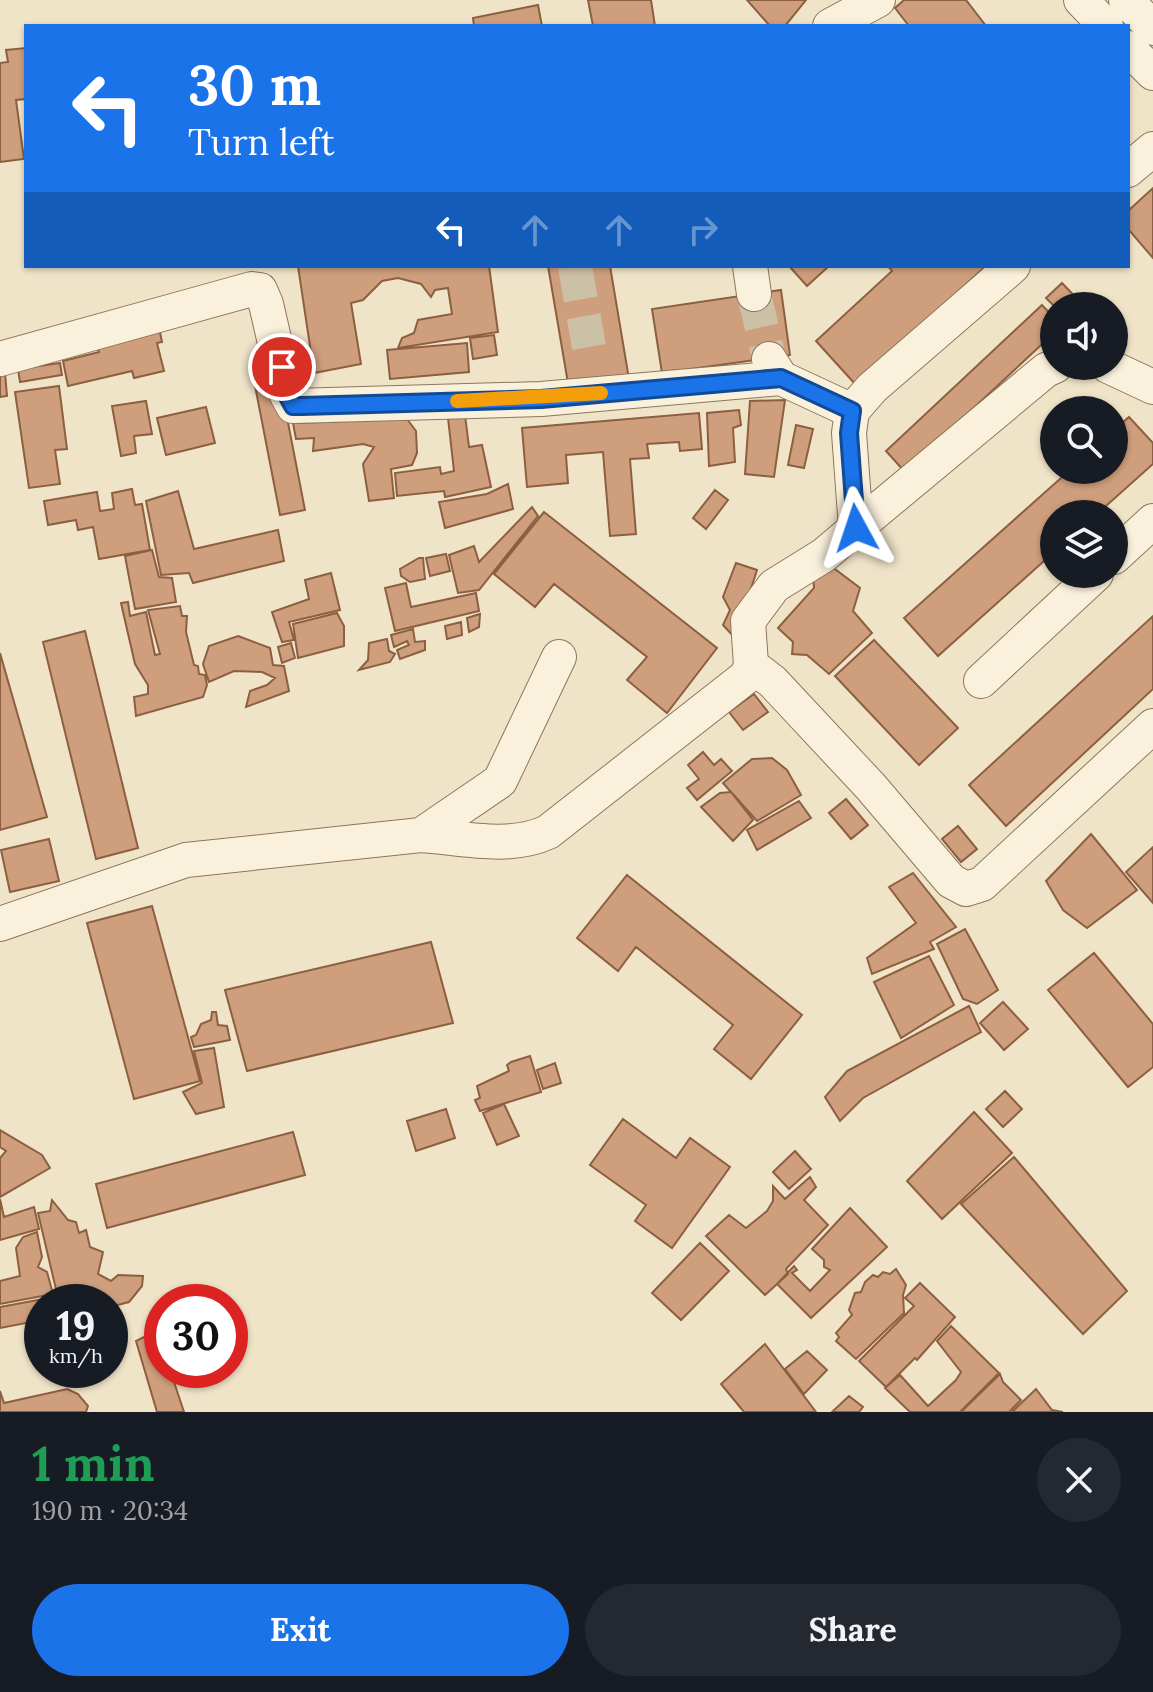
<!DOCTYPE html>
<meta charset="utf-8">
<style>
:root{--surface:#171b24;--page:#242831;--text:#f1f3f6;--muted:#9ea1a6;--accent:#1a73e8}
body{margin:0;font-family:Lora,serif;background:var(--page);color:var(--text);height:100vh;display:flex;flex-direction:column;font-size:30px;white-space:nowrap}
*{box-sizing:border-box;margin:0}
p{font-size:26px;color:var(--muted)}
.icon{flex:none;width:44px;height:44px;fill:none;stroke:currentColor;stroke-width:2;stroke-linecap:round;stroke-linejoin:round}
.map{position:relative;height:1412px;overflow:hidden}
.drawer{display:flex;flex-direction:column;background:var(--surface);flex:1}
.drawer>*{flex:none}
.banner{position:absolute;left:24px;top:24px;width:1106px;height:244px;border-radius:0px;box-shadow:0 2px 6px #0004;background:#1a73e8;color:#fff;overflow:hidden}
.tools{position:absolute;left:1040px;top:292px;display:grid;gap:16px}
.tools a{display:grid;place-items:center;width:88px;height:88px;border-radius:50%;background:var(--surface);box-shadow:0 2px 6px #0004;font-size:40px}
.speed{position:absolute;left:24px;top:1284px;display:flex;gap:16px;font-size:40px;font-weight:700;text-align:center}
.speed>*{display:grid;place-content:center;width:104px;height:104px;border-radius:50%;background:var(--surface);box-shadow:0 2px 6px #0004;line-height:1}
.speed small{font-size:20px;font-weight:400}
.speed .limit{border:12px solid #d22;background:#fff;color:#111}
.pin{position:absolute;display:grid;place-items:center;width:68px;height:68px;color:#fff;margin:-34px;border:4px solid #fff;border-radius:50%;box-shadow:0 2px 8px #0007}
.me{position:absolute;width:88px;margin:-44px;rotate:355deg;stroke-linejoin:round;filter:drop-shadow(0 0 6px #0008)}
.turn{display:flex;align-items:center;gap:28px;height:168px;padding:0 32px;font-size:36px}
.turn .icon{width:104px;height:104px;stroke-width:2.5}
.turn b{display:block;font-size:56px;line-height:68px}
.lanes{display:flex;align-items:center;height:76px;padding:0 32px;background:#0003;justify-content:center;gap:40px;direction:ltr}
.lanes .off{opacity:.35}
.round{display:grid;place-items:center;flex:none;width:84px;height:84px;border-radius:42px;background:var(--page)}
.headline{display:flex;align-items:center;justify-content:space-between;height:136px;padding:0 32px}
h1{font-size:48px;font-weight:800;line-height:60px;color:#1e9e55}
.button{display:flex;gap:16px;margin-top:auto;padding:16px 32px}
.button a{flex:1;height:92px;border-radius:48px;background:var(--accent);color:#fff;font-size:32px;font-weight:800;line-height:92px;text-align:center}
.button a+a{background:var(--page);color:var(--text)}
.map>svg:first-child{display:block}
.building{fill:#cf9f7d;stroke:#8d5f41;stroke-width:2}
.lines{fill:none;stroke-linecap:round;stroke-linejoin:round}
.minor-tunnel{stroke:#ccc0a6;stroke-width:34;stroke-dasharray:34 17;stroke-linecap:butt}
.minor-casing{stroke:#8d765c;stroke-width:36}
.minor{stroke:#faf1dc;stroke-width:34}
.route-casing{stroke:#114b97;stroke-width:20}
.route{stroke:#1a73e8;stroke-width:14}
.slow{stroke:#f59e0b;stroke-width:14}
</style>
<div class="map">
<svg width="1153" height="1412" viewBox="0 0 1153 1412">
<rect width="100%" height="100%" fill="#f0e4c8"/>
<!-- building -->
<path class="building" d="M588,0h63l4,26h-62z
M747,0h59l-21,26h-15z
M904,0h62l20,26h-77l-14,-18z
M538,5l4,21h-68l-1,-8z
M26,48v51l-10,1 8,59 -24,3v-99l8,-1 -2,-12z
M1153,188v70l-25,-29v-18z
M298,266h191l9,66 -100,16 4,-10 12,-5 4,-13 34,-6 -4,-26 -13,2 -4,7 -10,-13 -23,-6 -16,3 -19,19 -12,3 10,61 -47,9z
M548,266h62l19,113 -60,10z
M789,266h40l-22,20z
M888,266h98l-130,119 -40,-44 76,-70z
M1062,283l22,23h-30l-8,-8z
M781,290l9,65 -128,18 -10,-64z
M1042,305l12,13v15l-149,139 -19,-21z
M158,322l4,20 -5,1 7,28 -30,7 -2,-7 -64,15 -5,-25 36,-9 -3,-9z
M494,335l3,20 -24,4 -3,-21z
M467,343l2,29 -79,7 -3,-29z
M60,363l2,12 -42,7 -2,-13z
M277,366l28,144 -25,5 -28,-145z
M5,373l2,23 -7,1v-23z
M59,386l8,63 -12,1 5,34 -31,4 -14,-96z
M785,400l-11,77 -29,-3 5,-73z
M146,401l6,33 -18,2 2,17 -15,3 -9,-50z
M206,407l9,36 -49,12 -9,-37z
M739,410l2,15 -8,3 2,34 -26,4 -2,-53z
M699,413l3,36 -22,2 -1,-9 -32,2 2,14 -19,1 6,75 -26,2 -7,-84 -37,3 2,28 -41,4 -5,-59z
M465,415l4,32 13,-2 9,42 -46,10 -1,-6 -47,5 -2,-23 45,-6 1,7 13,-3 -6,-53z
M1129,417l24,26v21l-56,50h-43v38l-116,104 -34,-38 166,-148h44v-40z
M407,419l9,12 1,22 -5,12 -21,4 3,29 -25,3 -6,-37 11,-17 -11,-3 -50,7 1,-13 -18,1 -3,-16z
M796,425l17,4 -9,39 -16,-3z
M508,484l5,25 -68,19 -6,-26 48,-8z
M132,489l3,16 7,-1 8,46 -51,9 -6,-32 -15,3 -2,-10 -28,5 -4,-24 53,-9 3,19 14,-2 -2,-16z
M715,490l13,10 -22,29 -13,-11z
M178,491l16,58 84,-19 6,31 -91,22 -4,-10 -28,2 -15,-74z
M532,507l6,9 -59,74 -21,3 -9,-38 25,-9 5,16z
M544,512l173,136 -50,65 -40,-33 20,-23 -93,-73 -19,23 -41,-33z
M152,550l7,27 13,1 4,24 -41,7 -10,-53z
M446,554l4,17 -20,5 -4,-18z
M419,558h4l2,21 -15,3 -9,-6 -1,-7z
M736,563l21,7 -22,68 -12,-13 7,-15 -7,-13z
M827,563l33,25 -7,23 19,22 -43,41 -22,-19 -15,-1 1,-12 -15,-14 36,-40 -1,-13z
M331,573l9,37 -51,12 5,18 -12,2 -10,-30 37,-13 -4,-19z
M406,583l5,24 65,-14 3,18 -84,20 -10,-43z
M128,602l2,14 16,-4 9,43 5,-1 -12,-44 32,-4 2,10h5l-1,16 8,33 4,1 1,8 6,1 2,10 -4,12 -67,19 -2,-19 14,-3v-9l-13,-21 -14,-61z
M337,613l7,13v20l-46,12 -5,-34z
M480,614l-1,13 -10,5 -2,-14z
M1153,616v73l-147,137 -37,-41z
M461,622l1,13 -15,4 -2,-13z
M413,629l2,13 10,-1v9l-25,9 -3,-9 12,-5 -2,-4 -13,6 -3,-12z
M85,631l53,217 -42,11 -53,-217z
M238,636l32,12 3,17 11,1 5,25 -43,16 4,-16 17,-6 8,-7 -13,-6 -28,-1 -25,11 -6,-18 6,-18z
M387,639l2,12 6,3 -5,8 -31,8 9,-10 1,-17z
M874,640l84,88 -39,37 -84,-89z
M291,643l4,15 -13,5 -4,-16z
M0,653l47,164 -47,13z
M754,694l14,18 -25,18 -14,-18z
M703,752l11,13 7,-6 11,12 -35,29 -10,-12 12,-9 -11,-14z
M772,758l15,12 14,25 -44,26 -34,-38 29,-24z
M731,792l22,28 -20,21 -32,-34 19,-14z
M846,799l22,26 -17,14 -22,-26z
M799,801l12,17 -54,32 -10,-20z
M958,826l19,23 -16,13 -19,-23z
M1091,834l46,56 -50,38 -24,-18 -17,-29z
M49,839l10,42 -49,11 -9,-42z
M1153,847v56l-27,-31z
M913,873l43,54 -26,15 4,7 -62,25 -5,-16 49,-35 -27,-36z
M627,875l175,140 -51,64 -37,-30 19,-24 -97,-78 -18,24 -41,-33z
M152,906l48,175 -66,18 -47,-176z
M965,929l33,61 -21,14 -14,-5 -26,-55z
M431,942l22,81 -206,48 -22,-81z
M1094,953l59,71v43l-25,20 -80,-97z
M929,956l25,49 -53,33 -27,-56z
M1003,1002l25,27 -24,21 -24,-27z
M969,1006l12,26 -118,66 -23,23 -15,-24 22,-26z
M212,1012h4l2,13 9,1 3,14 -36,7 -3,-10 5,-2 5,-11 10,-4z
M214,1048l10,59 -28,7 -13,-22 19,-9 -8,-32z
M530,1056l11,36 -61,19 -5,-11 5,-2 -3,-12 32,-15 -2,-6 4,-3z
M555,1063l6,20 -18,6 -6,-19z
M1005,1091l17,18 -19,18 -17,-18z
M504,1104l15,32 -22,9 -14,-32z
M446,1109l9,29 -39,13 -9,-30z
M974,1112l38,41 -70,66 -35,-38z
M623,1119l53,39 14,-20 40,29 -58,81 -37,-27 11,-16 -56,-40z
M0,1130l42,25 8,13 -50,29v-39l6,-7 -6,-4z
M293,1132l12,43 -198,53 -11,-44z
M795,1151l16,18 -22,20 -16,-17z
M1014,1157l113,134 -44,43 -122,-130z
M810,1177l6,10 -12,13 24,25 -42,44 2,5 -23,21 -59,-59 23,-21 17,13 21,-17 6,-10v-15l12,13z
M0,1199l4,18 30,-10 5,22 -39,11z
M52,1200l16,20 8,2 3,11 7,-3 4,17 13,5 -5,22 13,7 7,-6 25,1 -1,10 -13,16 -19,5v-5h-51l-21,-89 12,-2z
M850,1208l37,39 -76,71 -34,-34 17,-18 3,4 -5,3 18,18 20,-21 -6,-3v-7l-12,-11z
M37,1232l5,25 -4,10 9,5 6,22 -53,10v-23l20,-5 -4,-28 7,-11z
M700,1243l29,28 -48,49 -29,-27z
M896,1269l10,16 -3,10 1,18 -48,46 -20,-18 3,-4 -3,-4 16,-18 -3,-5 6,-17 6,-1 4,-10 8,-7 5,2 5,-5 7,2z
M920,1283l35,34 -38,43 -2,-2 -29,29 -27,-26 55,-55 -9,-8z
M54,1297l1,5h-13v18l-42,8v-21z
M951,1326l48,47 -39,39h-50l-25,-24 15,-13 28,31 28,-26 5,-8 -24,-31z
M156,1331l6,17v22h8l14,42h-27l-21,-71z
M765,1344l51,68h-72l-23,-28z
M807,1351l20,19 -23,24 -19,-25z
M1000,1374l3,8 18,18 -12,12h-48z
M67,1389l11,5 10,12 -2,6h-86v-21l4,12z
M1036,1389l16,21 11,2h-51z
M849,1396l14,11 -4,5h-27z"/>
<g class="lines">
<!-- minor-tunnel -->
<path class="minor-tunnel" d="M575,266l14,81
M754,294l15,64"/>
<defs>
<path id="minor" d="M1081,0l25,26
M1126,0l27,28
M830,26l48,-26
M1128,48l25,25
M1128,170l25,-21
M750,266l4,28
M0,359l252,-70 8,1 6,14 21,91 6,11 248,-7 240,-21
M769,359l12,19 71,33
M1108,366l45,21
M856,528l190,-158 9,-4
M1114,557l39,-36
M751,665l22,17 98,105 80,94 15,8 16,-5 171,-158
M981,681l115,-107
M421,835c42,3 88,15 127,-3l199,-156 4,-11 -3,-44 26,-35 50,-31 32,-27 -7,-95 3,-22 20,-23 141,-122
M0,924l186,-64 235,-25 79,-54 59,-124"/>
</defs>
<!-- minor casing -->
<use href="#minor" class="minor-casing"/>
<!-- minor -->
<use href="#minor" class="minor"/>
</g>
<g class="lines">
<defs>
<path id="route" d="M282,367l5,28 6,11h9l239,-7 240,-21 71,33 -3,22 7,95"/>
</defs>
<!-- route casing -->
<use href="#route" class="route-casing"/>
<!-- route -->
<use href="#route" class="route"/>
<!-- slow -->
<path class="slow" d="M457,401l144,-8"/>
</g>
</svg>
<div class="tools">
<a><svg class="icon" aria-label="sound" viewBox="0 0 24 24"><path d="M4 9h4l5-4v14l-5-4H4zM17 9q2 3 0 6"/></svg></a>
<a><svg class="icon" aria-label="search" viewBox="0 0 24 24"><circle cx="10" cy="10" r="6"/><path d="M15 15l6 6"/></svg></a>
<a><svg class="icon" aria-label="layers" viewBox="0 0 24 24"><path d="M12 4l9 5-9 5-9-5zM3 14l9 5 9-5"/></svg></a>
</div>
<div class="speed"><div>19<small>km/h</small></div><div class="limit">30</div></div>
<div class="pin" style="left:282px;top:367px;background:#d93025"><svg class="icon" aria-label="arrive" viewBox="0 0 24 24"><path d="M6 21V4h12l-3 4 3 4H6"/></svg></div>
<svg class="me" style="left:856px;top:528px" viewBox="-20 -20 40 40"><path d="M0-17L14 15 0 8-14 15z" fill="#1a73e8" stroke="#fff" stroke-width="4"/></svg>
<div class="banner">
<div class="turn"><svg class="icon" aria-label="left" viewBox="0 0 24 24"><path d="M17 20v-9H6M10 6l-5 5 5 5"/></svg><div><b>30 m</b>Turn left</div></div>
<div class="lanes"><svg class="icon" aria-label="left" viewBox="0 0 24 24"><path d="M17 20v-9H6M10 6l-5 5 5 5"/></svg><svg class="icon off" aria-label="ahead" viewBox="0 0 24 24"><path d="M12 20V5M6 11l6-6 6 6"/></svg><svg class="icon off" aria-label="ahead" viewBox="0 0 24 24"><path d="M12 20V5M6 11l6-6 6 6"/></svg><svg class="icon off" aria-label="right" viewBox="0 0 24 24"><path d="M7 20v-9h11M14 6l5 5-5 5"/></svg></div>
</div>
</div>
<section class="drawer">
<div class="headline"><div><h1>1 min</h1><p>190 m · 20:34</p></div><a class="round"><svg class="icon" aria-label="close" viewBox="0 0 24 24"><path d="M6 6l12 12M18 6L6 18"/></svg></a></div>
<div class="button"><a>Exit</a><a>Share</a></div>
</section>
